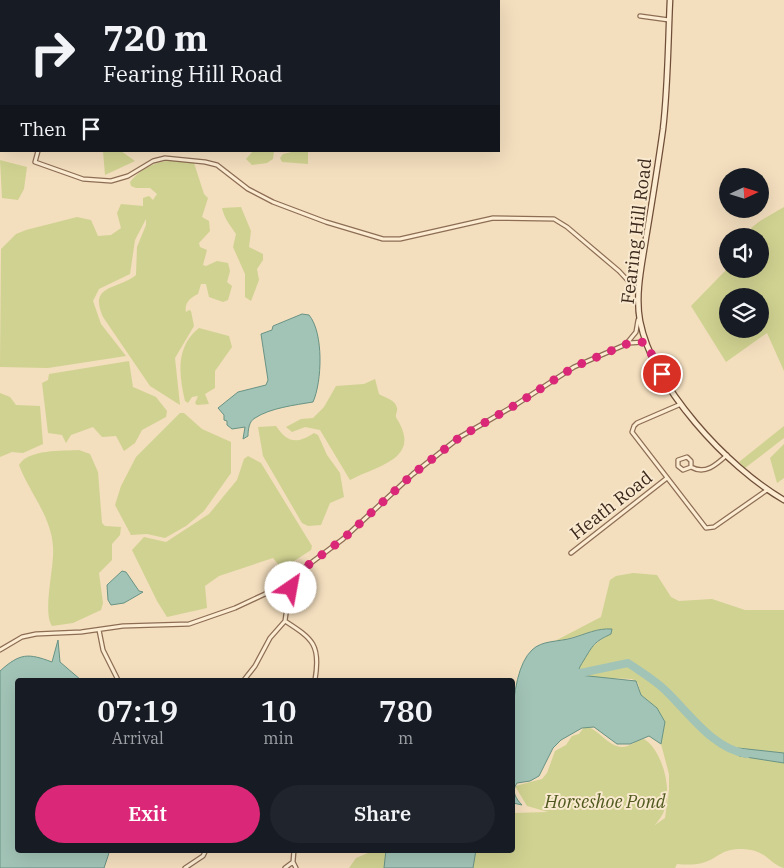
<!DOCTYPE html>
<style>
:root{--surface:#171b24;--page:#20242c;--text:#f1f3f6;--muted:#9ea1a6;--accent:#db2777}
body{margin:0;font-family:"IBM Plex Serif",serif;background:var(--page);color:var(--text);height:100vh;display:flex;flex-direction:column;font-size:19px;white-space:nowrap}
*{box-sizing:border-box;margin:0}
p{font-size:16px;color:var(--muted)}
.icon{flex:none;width:28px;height:28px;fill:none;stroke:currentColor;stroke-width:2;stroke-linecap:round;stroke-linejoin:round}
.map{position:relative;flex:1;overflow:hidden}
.sheet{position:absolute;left:15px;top:678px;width:500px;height:175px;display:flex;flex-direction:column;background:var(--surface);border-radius:5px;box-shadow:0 5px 20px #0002}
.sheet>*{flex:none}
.hud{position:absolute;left:0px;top:0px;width:500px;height:152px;box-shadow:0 5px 20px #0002;background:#171b24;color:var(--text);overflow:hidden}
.needle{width:32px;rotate:86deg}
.controls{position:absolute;left:719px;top:168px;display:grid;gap:10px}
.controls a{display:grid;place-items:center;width:50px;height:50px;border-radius:50%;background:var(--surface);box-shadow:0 5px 20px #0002;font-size:25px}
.pin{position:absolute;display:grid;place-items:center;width:42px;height:42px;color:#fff;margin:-21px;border:2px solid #fff;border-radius:50%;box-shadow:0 1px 5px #0007}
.me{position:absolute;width:55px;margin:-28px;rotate:33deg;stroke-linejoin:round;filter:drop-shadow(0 0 4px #0008)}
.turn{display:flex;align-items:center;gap:18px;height:105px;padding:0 20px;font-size:22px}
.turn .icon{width:65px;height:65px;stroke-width:2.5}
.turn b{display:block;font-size:35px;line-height:42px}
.then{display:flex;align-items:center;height:48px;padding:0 20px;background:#0003;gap:10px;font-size:19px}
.eta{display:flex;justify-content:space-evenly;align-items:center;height:85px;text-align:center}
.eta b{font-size:30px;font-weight:600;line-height:35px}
.action{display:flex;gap:10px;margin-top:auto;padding:10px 20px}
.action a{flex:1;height:58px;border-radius:30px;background:var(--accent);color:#fff;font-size:20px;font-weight:600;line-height:58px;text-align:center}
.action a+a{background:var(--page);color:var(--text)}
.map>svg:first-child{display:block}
.green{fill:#d0d291;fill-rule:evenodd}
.water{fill:#a2c4b7;stroke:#689384}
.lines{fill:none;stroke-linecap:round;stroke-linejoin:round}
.river{stroke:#a2c4b7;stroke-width:8}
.street-casing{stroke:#8d6e55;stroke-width:5.5}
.secondary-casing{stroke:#6f4e38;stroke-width:7}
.street{stroke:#fcecd2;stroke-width:3}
.secondary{stroke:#fcecd2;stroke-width:4.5}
.route{stroke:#db2777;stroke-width:9;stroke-dasharray:0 16.2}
.labels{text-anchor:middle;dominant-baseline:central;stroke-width:4;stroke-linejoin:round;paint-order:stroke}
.street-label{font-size:18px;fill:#3b271b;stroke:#f9e9cf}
.park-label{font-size:18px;font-style:italic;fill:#505a1f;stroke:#f9e9cf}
</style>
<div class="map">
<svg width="784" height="868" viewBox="0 0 784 868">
<rect width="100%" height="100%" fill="#f3debe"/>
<!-- green -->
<path class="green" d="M103,151h18l14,10 -30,14z
M253,151h21l-1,8 -6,4 -15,2 -6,-6z
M296,151h12v13l-26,-2 -2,-4 3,-4z
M0,160l27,7 -3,22 -6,11 -16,-2z
M181,160l13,3 10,31 4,4 -6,19 7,4 1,10 -11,12 1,4 7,3 -4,15 3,1 11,-5 11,2 2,8 -3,11 5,4 -4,14 -5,2 -14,-5 -3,-13h-5l-3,10c-8,4 -14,9 -12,18l3,-2 2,1 3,15 -19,32 5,47 -30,-19 -47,-69c-15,-33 15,-27 33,-42l1,-28 9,-22v-6l-11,21 -5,34 -31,15 -6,12 8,23 25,32 -78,12 -48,-1 1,-118 15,-15 10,-4 51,-13 14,3 7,16 13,-1 10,-7 -4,-15 4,-9 22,2v-8l6,-2 4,4 4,-6 -7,-6h-14l-5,-2 -1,-4c14,-17 30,-22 51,-22z
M241,207l10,24 -2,16 14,7v6l-6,9 2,11 -8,21 -6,-4v-23l-12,-27 3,-13c-6,-9 -12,-16 -14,-26z
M784,207v164l-17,-38 -41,29 -35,-56 36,-37h33v-33h-5l-4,-8 9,-7zM728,296h32v33h-32z
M199,328l30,8 3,11 -17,24v17l-10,6 4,10 -12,1 -2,-2 3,-7 -6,1 -4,6 -3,-2c-6,-26 -10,-54 14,-73z
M129,361l4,26 23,10 11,14 -1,6 -24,13 -7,13 -11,8 -8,-15 -14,1 -9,-10 -22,8 -5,8 -4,-8 -14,-2 -6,-50 6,-3 1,-6z
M375,379l4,15c6,4 17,6 18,14 1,5 -3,6 0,11 25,40 -19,46 -47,61l-30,-50 -15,-3 -13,5 -6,-5 15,-8 12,-1 11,-11 12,-21 28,-2z
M0,393l10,4 6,8 24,1 3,38 -20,9 -11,-1 -12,5z
M180,413h4l18,16 29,13v31l-27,38 -18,15 -21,12 -18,-4 -16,1 -16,-30 6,-19 15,-29z
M276,426c11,16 20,19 38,7l4,2 9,20 13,18 4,24 -14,6 -9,22 -13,1 -6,-3 -39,-67 -5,-29z
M784,426v12l-39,30 -6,-6z
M784,444v34l-7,5 -7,-25z
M79,450l11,4 8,18 4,51 3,3 16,1 -1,8 -8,9v16l-13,13 4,30 -2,7 -28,13 -21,3c-10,-15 3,-60 1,-80 -2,-30 -24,-54 -34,-81 9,-16 44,-14 60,-15z
M248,456l13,7 51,83 -1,4 -29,19 -9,-11 -54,18 -14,10 2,22 -40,9 -10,-16 -25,-51 12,-13 22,5 43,-28 28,-34 7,-21z
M633,573l24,2 14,22 8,4 33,-2 33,11h39v143l-45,-5v8l45,7v105c-16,-4 -16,-18 -42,-19 -29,-1 -23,19 -65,15l-2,4h-202l3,-18h36l1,-37 35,-1 -21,-6 -12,-20 27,-7 5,-6 8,-22 11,-6 6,-9 7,-2 6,-8c14,3 22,20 37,21 8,0 14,-7 22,-8 18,11 28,49 21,69 -2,7 -6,12 -10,17l10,-7 4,-28v-16l-8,-30 4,-21 -8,-15 -16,-13 -3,-12 -6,-4 -48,-2 -6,-5c3,-18 18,-30 33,-38l1,-5c-20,-1 -37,10 -57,12l46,-24 9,-37 6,-4z
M375,850h11l-2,18h-35l7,-10z"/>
<!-- water -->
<path class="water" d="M302,314l7,1c15,18 13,67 4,87 -18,3 -43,6 -58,16 -6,3 -7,12 -7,18l-5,3 2,-12 -13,2 -5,-4v-4l-3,-1v-5l-6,-7 20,-16 28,-7 2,-5 -7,-46 11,-4 1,-4z
M122,571l4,1 13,19 4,1 -19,11 -13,2 -3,-5 -1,-15z
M612,629l-1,5c-17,8 -18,11 -27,26 -3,5 -6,8 -5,15l57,6 5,14 16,13 8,14 -4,22 -12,-8 -19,8h-13l-23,-17 -12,1 -21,12 -8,8 -14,28 -9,5 -13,2c-6,8 -1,16 5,22l-9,-2c-1,-36 -8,-128 19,-153 10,-10 27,-8 40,-12 14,-4 25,-10 40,-9z
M58,640l2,22 21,18h-63v170h92l-6,18h-104v-197c20,-18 28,-18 52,-9z
M738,748l46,5v10l-45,-7z
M386,850h90l-3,18h-89z"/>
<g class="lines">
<!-- river -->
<path class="river" d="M571,675l57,-12c13,9 27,17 38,28 23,22 47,58 81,63"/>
<defs>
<path id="street" d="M640,16l29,4
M38,151l-3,11 48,17 28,2 17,-5 25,-15 12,-3 40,4 12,3 31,24 25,13 53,20 57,17h17l93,-21 61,1 13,8 52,44 13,14 6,4
M627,343l9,-11 2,-12
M681,404l-44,19 -3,3 -2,6 74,96 8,-1 53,-37
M691,467v-6l-4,-4 -9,3v6l5,4 8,-3c14,8 25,-2 36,-12
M571,553l96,-75
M285,621c28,18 36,24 30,59
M99,630l4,20 15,30
M0,650l22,-13 14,-3 45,-2 42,-6 66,-2 46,-16 30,-14 27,-17 51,-38 70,-65 47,-37 57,-33 57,-37 55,-24 16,-1
M244,680l11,-14 15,-28 15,-17 6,-43
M294,850l-1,12 3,6
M185,868l18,-12 3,-6
M285,868l8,-6"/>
<path id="secondary" d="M670,0c-2,43 -2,86 -7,129 -5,36 -11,73 -17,109 -4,26 -11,56 -6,83 13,66 87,146 144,179"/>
</defs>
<!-- street casing -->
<use href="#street" class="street-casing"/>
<!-- secondary casing -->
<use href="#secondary" class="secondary-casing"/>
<!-- street -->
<use href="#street" class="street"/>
<!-- secondary -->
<use href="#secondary" class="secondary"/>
</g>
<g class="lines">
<!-- route -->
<path class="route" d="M291,588v-10l52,-39 70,-65 47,-37 57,-33 57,-37 55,-24 16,-1 17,32"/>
</g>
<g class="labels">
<!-- street labels -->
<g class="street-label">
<text transform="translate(636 231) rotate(-83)">Fearing Hill Road</text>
<text transform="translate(611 505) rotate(-38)">Heath Road</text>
</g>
<!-- park labels -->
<g class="park-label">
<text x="605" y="801">Horseshoe Pond</text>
</g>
</g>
</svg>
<div class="controls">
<a><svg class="needle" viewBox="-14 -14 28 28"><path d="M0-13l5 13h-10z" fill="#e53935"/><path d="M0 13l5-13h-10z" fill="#9ea1a6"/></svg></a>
<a><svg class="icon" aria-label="sound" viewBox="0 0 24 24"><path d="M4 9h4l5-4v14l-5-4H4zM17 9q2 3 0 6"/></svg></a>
<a><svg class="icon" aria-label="layers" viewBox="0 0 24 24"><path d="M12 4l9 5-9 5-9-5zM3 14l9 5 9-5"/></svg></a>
</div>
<div class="pin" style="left:662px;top:374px;background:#d93025"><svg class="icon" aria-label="arrive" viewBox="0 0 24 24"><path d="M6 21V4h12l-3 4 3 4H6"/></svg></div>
<svg class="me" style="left:291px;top:588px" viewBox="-20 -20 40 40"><circle r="19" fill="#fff"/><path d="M0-13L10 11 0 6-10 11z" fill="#db2777"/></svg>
<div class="hud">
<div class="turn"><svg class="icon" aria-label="right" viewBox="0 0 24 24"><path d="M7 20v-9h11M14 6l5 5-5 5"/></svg><div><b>720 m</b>Fearing Hill Road</div></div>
<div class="then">Then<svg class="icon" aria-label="arrive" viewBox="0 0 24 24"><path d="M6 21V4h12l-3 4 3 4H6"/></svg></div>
</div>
<section class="sheet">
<div class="eta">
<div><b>07:19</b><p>Arrival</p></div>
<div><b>10</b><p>min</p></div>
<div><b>780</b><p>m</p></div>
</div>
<div class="action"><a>Exit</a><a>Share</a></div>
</section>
</div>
